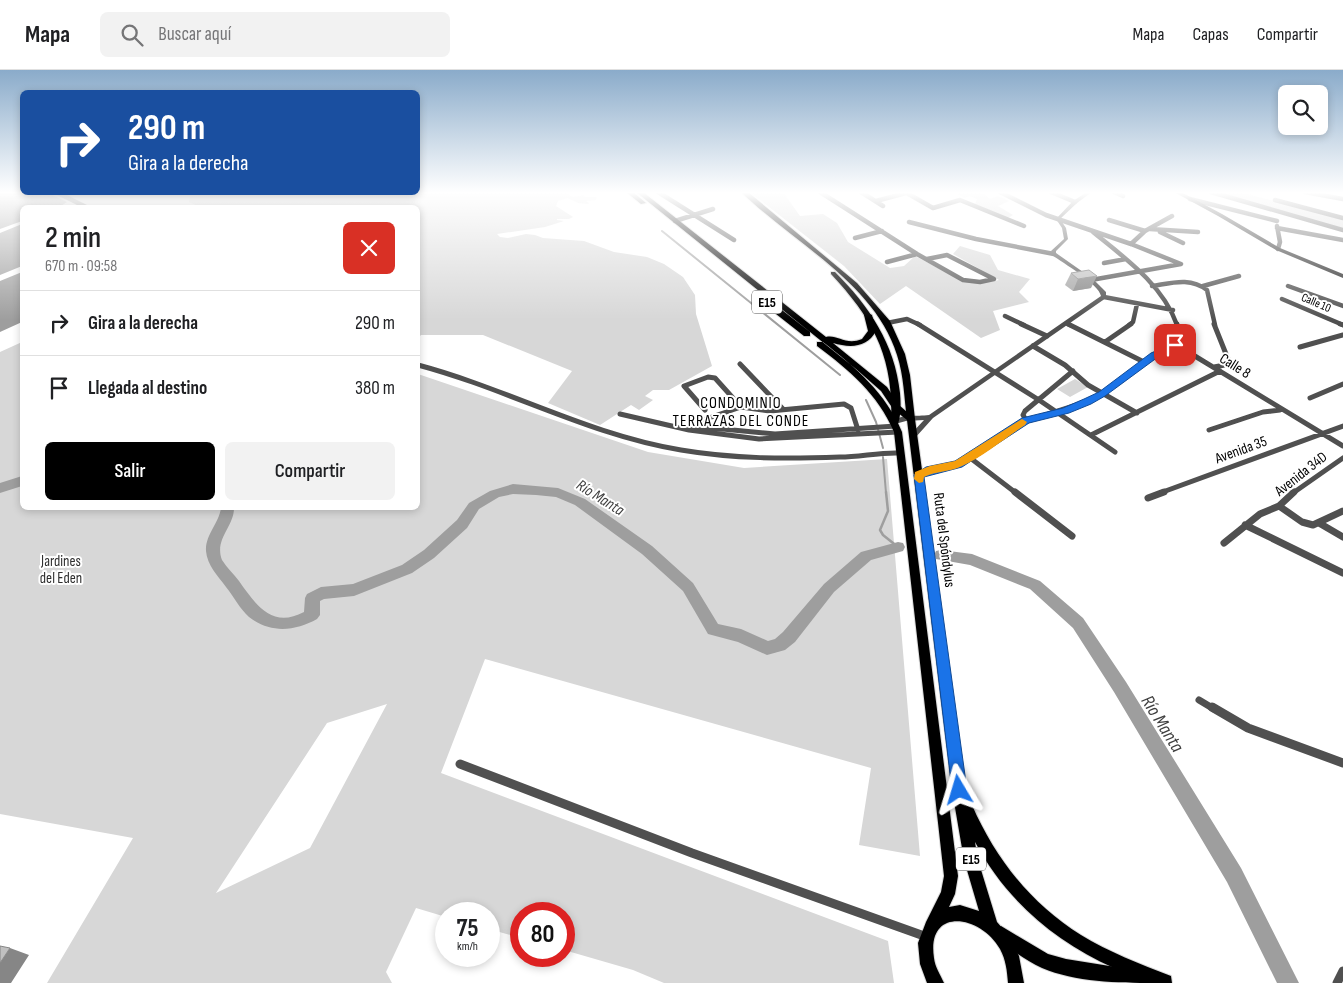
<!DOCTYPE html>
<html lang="es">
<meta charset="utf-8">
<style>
:root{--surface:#fff;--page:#f2f2f2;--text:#202124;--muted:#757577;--line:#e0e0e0;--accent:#000}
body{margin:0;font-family:"Sofia Sans Condensed",sans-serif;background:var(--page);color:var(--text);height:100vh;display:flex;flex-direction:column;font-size:19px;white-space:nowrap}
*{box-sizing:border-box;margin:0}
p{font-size:16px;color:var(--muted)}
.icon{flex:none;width:28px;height:28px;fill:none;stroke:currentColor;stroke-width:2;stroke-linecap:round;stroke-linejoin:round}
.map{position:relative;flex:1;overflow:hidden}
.panel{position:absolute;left:20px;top:135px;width:400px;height:305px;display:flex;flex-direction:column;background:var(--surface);border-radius:8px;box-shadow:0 2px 8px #0003}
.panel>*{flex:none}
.top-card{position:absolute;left:20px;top:20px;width:400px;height:105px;border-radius:8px;box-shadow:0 2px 8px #0003;background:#1a4fa0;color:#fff;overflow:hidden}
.fabs{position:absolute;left:1278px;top:15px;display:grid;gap:10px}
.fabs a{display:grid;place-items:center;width:50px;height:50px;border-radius:8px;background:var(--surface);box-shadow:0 2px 8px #0003;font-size:25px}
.speed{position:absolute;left:435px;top:832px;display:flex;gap:10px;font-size:25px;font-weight:700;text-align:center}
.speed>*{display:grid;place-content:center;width:65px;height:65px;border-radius:50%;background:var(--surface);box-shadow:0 2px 8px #0003;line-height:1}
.speed small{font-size:12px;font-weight:400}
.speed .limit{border:8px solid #d22;background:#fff;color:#111}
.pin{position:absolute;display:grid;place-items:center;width:42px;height:42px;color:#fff;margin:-21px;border-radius:10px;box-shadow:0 2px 8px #0006}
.me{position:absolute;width:55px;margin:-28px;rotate:353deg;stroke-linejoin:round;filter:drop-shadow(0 0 4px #0008)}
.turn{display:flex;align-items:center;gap:18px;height:105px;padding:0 25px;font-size:22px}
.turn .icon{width:65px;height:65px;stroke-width:2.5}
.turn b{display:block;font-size:35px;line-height:42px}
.round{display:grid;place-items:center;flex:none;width:52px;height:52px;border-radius:8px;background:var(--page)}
.head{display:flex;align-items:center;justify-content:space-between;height:85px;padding:0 25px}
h1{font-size:30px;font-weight:600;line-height:38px}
.action{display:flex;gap:10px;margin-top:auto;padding:10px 25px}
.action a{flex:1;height:58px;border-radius:8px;background:var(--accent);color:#fff;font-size:20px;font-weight:600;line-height:58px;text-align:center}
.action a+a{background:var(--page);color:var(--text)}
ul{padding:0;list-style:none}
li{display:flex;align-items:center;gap:15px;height:65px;padding:0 25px;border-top:1px solid var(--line)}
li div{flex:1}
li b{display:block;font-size:19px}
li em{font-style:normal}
header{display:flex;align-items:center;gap:30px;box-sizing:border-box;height:70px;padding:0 25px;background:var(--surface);border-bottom:1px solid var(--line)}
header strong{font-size:24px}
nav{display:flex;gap:28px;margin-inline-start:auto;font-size:18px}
.search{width:350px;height:45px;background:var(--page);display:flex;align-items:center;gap:12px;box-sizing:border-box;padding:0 18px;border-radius:8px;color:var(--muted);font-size:19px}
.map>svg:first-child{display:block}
.green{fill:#d7d7d7;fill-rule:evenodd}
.water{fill:#9e9e9e}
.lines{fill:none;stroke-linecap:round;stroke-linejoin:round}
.stream-far1{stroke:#9e9e9e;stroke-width:2}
.stream{stroke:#9e9e9e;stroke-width:2.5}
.river{fill:#9e9e9e;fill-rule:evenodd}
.primary-casing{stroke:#dbdbdb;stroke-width:2}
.trunk-casing{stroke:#dbdbdb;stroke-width:2}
.minor-far3{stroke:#505050;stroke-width:4.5}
.minor-far2{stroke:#505050;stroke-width:5}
.minor-far1{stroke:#505050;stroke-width:7}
.minor{stroke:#505050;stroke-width:9}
.tertiary{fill:#505050;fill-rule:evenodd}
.secondary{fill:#1d1d1d;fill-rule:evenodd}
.primary{fill:#000;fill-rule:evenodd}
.trunk{fill:#000;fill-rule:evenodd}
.wall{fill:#a5a5a5}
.shaded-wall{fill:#868686}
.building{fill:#c0c0c0;stroke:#868686}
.route{fill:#1a73e8;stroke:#114b97}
.slow{fill:#f59e0b}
.labels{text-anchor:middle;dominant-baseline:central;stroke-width:4;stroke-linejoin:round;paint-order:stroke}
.far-street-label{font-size:12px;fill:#000;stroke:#fff}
.shield{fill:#fff;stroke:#4c4c4c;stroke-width:1}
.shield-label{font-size:14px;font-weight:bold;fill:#000}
.street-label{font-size:15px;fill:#000;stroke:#fff}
.park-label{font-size:15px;fill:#2e2e2e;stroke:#fff}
.neighbourhood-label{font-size:16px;letter-spacing:1px;fill:#000;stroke:#fff}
.water-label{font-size:16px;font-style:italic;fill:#3f3f3f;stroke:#fff}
.near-water-label{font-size:19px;font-style:italic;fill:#3f3f3f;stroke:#fff}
</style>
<header>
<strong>Mapa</strong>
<div class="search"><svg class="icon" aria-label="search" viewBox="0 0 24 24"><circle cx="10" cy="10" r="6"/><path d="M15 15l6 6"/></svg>Buscar aquí</div>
<nav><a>Mapa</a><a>Capas</a><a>Compartir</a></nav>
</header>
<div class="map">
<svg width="1343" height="913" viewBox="0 0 1343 913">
<rect width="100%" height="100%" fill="#fff"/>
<!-- green -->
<path class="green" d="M191,122h373l9,5 10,-2 2,2h12l-1,3 -10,1 3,2 -1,1 -10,-1 -10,-5 -10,3 -2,5 17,11 -4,2h-12v1l7,1 -19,6 -48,7 3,3 8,1 18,-4 9,1 8,3 41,3 30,11 33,5 17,7 19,13 12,18 1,19 16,52 -43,24h-16l-8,6 8,4 -14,10 -8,-5 -31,20 -52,-22 24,-32 -89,-36h-62l-3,3v-130h-216l-13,-6z
M750,122h33l17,24 23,-2 14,9 11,19 42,26 14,-2 11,-10c29,14 51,33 84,24l-46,-26 7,-8 30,9 8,15 32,9 -11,13 10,10 -36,9 7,19 -19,8 -75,-52 -26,18 -36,-38z
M947,122h35l8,7 8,-3 11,5 -11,5 15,9 -5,3 -33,-14 2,-5 -8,-3 -4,2 -10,-5z
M1214,122h26l103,27v10z
M22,272v166h396v-134l230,78 96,16 143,-9 33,397 -61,-11 12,-77 -386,-109 -44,114 447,168 6,42h-230l-31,-13 -69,-20v-36h-43v24l-32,-9v-15h-43v3l-30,-9 -30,64 6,11h-345l86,-145 -133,-24v-462zM387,634l-77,144 -94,45 111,-170z
M1075,309l13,8 -18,10 -13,-8z"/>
<!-- water -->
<path class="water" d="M0,122l48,1 19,9 -8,5 -37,1v13l-22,8z
M22,154v42l-22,9v-42z
M22,202v50l-22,10v-51z"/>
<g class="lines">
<!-- stream-far1 -->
<path class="stream-far1" d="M662,161l178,144
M866,330l10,22 7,26
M883,387l3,36"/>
<!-- stream -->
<path class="stream" d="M886,422l2,19 -8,19 3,5 15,12"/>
<!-- river -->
<path class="river" d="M22,406v10l-22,7v-10z
M513,414l45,4 27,11 67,47 41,37 25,41 23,5 27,12 7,-2 8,-7 41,-48 37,-32 37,-10 5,1 2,4 -2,4 -32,9 -37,32 -39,50 -10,8 -18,5 -29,-13 -30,-8 -25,-43 -41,-37 -67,-49 -19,-8 -20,-2 -23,-1 -14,3 -20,12 -12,19 -33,30 -22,15 -58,23 -30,3 -4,2v14l-3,4c-21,12 -47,15 -68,-2 -9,-8 -15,-20 -23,-30 -8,-11 -19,-22 -20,-36 -1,-16 13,-28 15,-43h13c0,19 -20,31 -12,52 5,8 12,14 17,21 17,24 33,48 65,31l1,-14 2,-4 14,-7 32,-3 49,-19 22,-15 33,-30 12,-17 21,-12z
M941,480l31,4 68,27 43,37 43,64 115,186 58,115h-22l-50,-101 -113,-190 -41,-64 -43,-39 -60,-24 -34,-6 -2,-4 2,-4z"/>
<defs>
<path id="primary" d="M741,122h7l109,91 33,38 15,33 5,21 5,44 -1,2h-6l-1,-2c-3,-21 -3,-43 -10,-64 -22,-72 -105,-113 -156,-163z
M831,202h4c34,34 60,72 65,121 1,10 1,22 -2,31l-3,1 -4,-3c3,-64 -17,-102 -60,-148z
M1001,856l47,28 18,5 81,13 6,2 2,6 -1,3c-36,0 -79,-1 -112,-15 -16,-7 -31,-19 -46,-29l-3,-5 3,-5z"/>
<path id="trunk" d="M626,122h7l13,11 -5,1z
M636,122h7l183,145c11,-3 20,9 36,2l6,-8 -4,-16 4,-2 4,2 4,16c-9,17 -26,17 -43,12l54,44 12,18 16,14 53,385 4,1c23,53 59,99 109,130 28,17 59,29 90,41l1,7c-7,0 -15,0 -23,0 -11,-2 -24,-10 -35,-15 -60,-27 -108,-68 -139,-126l3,18 19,62 13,15 9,19 5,27h-16c-1,-12 -2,-23 -8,-34 -19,-34 -74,-43 -66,9 1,9 6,16 10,25h-17l-7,-19 -2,-21 8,-21 15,-30 3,-16 -50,-444c-16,-38 -45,-62 -77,-86v-4h6c33,26 63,51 79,90l56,444 -3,18 -6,13 11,-2 19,6 -15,-51 -12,-70 -45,-370 -14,-11 -12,-18 -25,-22z
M776,240h6l28,22v4h-6l-28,-22z"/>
</defs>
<!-- primary casing -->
<use href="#primary" class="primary-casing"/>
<!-- trunk casing -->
<use href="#trunk" class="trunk-casing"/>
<!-- minor-far3 -->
<path class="minor-far3" d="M56,122l32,16
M658,122l76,48
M820,122l97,62 46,26 17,2 14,-3 -47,-24 -20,4
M861,122l22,14
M905,122l28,16 27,-8 64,26
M1000,122l46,23 85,29 50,20 -90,16
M1051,122l24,10
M1114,122l9,4
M1211,122l132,38
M1305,122l38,7
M1190,129l87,22
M1275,130l68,18
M876,131l30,-8
M1109,150l36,11
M675,151l38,-12
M909,152l67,17 78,15
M1277,156l3,16 -2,7
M1277,158l66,12
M1150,159l48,3
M1093,162c32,26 70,53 84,93
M1160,162l23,11
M855,168l27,-7
M1131,174l14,-13 27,-15
M887,192l30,-8
M1104,193l22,-4
M1152,216c20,-3 38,-9 55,4l8,35
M1203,216l36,-10
M1288,216l55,20
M1104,227l69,13
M1282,229l61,26
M1005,246l19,9
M887,253l20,-4 13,6
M1068,254l2,1
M1129,255l4,-3 4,-18"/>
<!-- minor-far2 -->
<path class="minor-far2" d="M918,254l121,76 76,52
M1021,254l26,12
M1068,254l76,38
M1177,254l3,23 163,99
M1340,254l3,1
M1105,272l26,-18
M1033,276l32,19 23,20 49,28
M1300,277l43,-12
M740,294l43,45
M418,295c90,24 171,70 263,85 53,9 105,9 159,7 20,0 40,-5 60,-4
M1214,297l16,-3 -16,-40
M1310,328l33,-14
M705,340l-21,-24 24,-9 7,1 26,29
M620,344l69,16 70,9 139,-7
M1026,350l-3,-5 2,-4 48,-40
M682,357l9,-1 84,8 121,-8
M690,357l4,-4 47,-16 29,4 74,-7 7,4 7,22
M1209,360l54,-18 17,-2
M1091,365l129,-64
M969,387l47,36
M919,405l40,-11 59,-40 71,-23 29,-18 47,-35 7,-2 8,1
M1160,423l183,-67
M1293,423l50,-35"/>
<!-- minor-far1 -->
<path class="minor-far1" d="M1015,422l57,44
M1294,422l-15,14 23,16 11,3 30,-14
M1148,428l16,-6
M1319,453l24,14
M1245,455l98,48
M1224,473l36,-29 19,-8
M1199,630l15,9"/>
<!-- minor -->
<path class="minor" d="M1212,637l36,21 95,35
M460,694l232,89 235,84
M1337,913l6,-12"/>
<!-- tertiary -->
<path class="tertiary" d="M1087,122h5l-15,11 -17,16 6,9 2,11 -12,12v2l37,26 13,13v6l-173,120 -18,20h-4l-1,-2 1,-2 13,-14 -18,1 -11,3 -2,-1 -1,-1c9,-9 25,-5 37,-7l172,-119c-2,-12 -38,-33 -49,-41l-1,-4 13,-12 -2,-11 -6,-9 17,-18z"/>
<!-- secondary -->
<path class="secondary" d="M1174,122h7l41,22 58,34 63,26v4l-67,-28 -58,-34z"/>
<!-- primary -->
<use href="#primary" class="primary"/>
<!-- trunk -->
<use href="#trunk" class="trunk"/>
</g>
<!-- wall -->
<path class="wall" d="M1071,203l20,15 -18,3 -8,-6z"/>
<!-- shaded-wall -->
<path class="shaded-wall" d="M1097,206l-6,12 -18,3 5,-12z
M10,878l19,7 -18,28h-11v-20z"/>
<!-- building -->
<path class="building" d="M1089,200l8,6 -19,3 -7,-6z
M0,876l10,2 -10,15z"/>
<!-- sky -->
<linearGradient id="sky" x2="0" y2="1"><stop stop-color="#8aabca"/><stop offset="0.49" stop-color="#fff"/><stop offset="1" stop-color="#fff" stop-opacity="0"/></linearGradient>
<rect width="1343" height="250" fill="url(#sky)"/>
<!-- route -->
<path class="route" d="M1175,273l3,1v3l-20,10 -53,39 -14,8 -22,9 -40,10 -67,44 -38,10 43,313 -3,5 -5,2 -5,-2 -2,-5 -38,-315 12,-8 29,-6 67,-43 41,-10 21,-9 15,-7 52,-39z"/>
<!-- slow -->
<path class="slow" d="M1022,349l5,3 -2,3c-20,13 -41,31 -63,41 -12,6 -26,5 -38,11l-1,5 -4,1 -5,-4 1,-7 15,-6 25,-5z"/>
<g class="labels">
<!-- far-street labels -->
<g class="far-street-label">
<text transform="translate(1316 233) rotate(23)">Calle 10</text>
</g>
<!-- shield labels -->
<g class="shield">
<rect x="752" y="220.5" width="30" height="23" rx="4"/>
<rect x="956" y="777.5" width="30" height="23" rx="4"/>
</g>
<g class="shield-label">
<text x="767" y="232">E15</text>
<text x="971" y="789">E15</text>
</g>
<!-- street labels -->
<g class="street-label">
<text transform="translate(1235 296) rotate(32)">Calle 8</text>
<text transform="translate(1241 380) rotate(-20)">Avenida 35</text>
<text transform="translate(1301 404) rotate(-38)">Avenida 34D</text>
<text transform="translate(944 470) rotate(83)">Ruta del Spóndylus</text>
</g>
<!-- park labels -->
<g class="park-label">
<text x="61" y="491">Jardines<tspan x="61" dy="17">del Eden</tspan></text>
</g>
<!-- neighbourhood labels -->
<g class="neighbourhood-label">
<text x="741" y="333">CONDOMINIO<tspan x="741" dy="18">TERRAZAS DEL CONDE</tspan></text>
</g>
<!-- water labels -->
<g class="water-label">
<text transform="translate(600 428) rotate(32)">Río Manta</text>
</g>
<!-- near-water labels -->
<g class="near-water-label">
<text transform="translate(1162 654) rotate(58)">Río Manta</text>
</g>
</g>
</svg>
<div class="fabs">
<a><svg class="icon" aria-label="search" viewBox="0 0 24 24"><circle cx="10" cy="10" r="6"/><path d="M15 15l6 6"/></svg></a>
</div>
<div class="speed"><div>75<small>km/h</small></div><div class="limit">80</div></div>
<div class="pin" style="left:1175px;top:275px;background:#d93025"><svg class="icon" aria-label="arrive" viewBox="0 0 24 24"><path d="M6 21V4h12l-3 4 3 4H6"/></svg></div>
<svg class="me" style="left:959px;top:720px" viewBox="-20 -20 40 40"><path d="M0-17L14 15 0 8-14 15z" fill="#1a73e8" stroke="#fff" stroke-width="4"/></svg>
<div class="top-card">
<div class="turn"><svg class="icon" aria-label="right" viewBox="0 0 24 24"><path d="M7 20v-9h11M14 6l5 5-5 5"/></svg><div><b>290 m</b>Gira a la derecha</div></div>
</div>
<section class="panel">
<div class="head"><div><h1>2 min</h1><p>670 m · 09:58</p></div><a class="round" style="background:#d93025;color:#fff"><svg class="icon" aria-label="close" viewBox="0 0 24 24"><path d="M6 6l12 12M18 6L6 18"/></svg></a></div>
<ul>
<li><svg class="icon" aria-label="right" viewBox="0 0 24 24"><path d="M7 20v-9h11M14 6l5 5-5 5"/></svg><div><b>Gira a la derecha</b></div><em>290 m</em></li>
<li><svg class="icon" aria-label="arrive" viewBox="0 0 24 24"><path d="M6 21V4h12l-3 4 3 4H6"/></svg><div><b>Llegada al destino</b></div><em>380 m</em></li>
</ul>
<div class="action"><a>Salir</a><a>Compartir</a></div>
</section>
</div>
